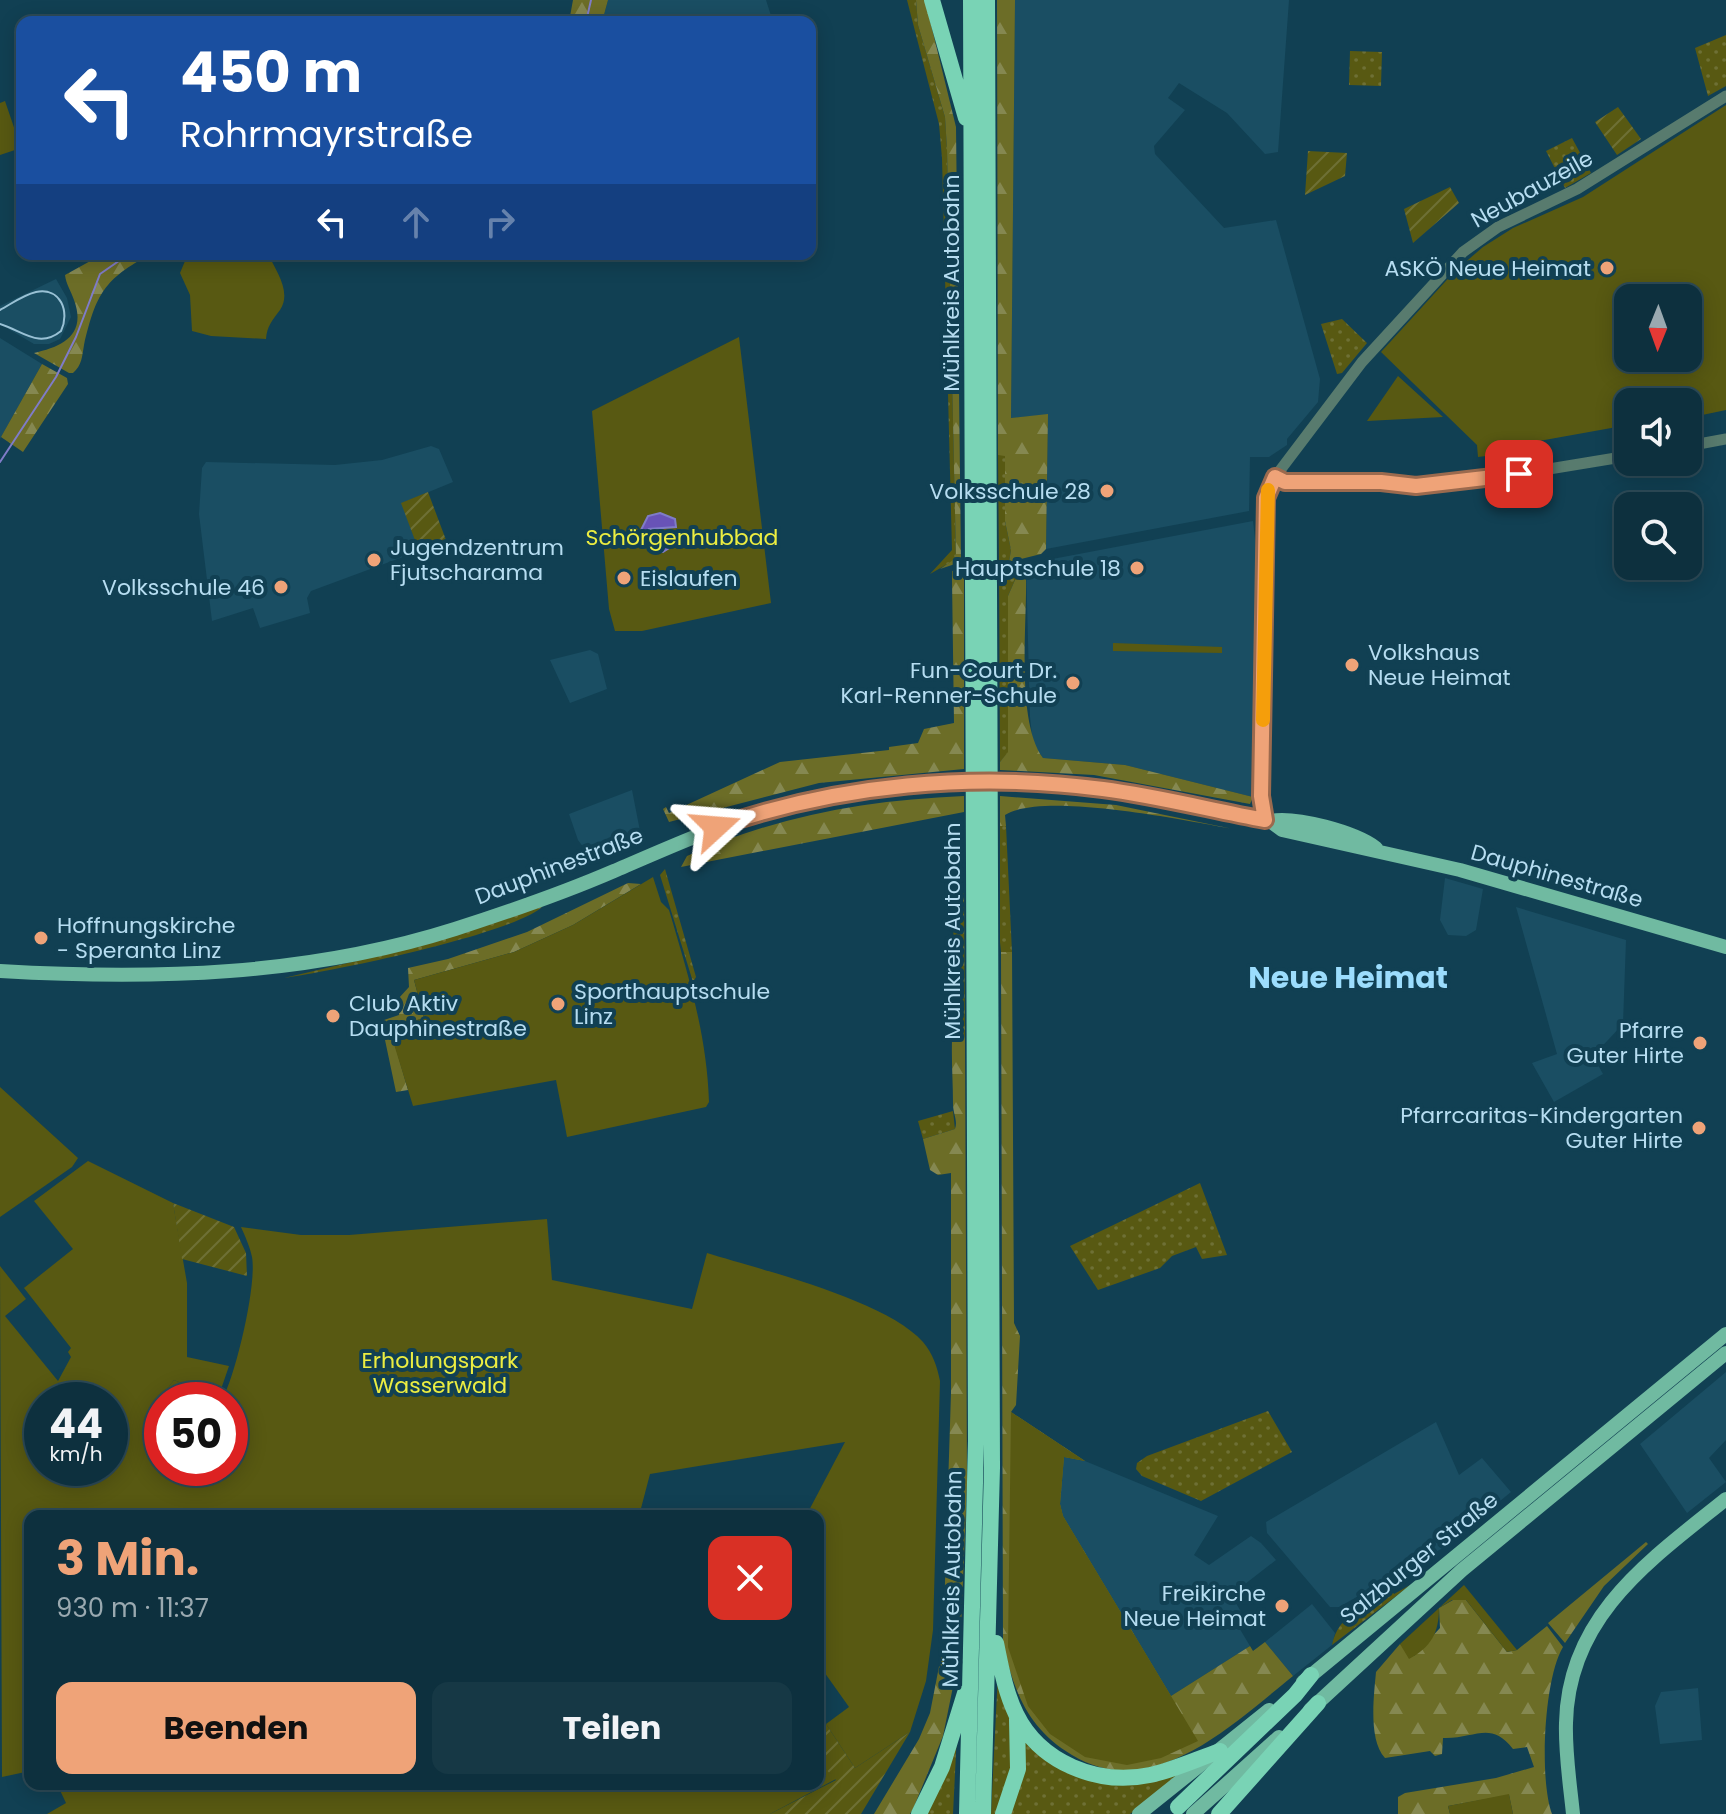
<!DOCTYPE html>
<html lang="de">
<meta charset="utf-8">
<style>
:root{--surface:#0d303e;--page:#163845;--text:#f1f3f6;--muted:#9aa9b0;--line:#2d4b58;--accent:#efa378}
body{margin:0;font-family:Poppins,sans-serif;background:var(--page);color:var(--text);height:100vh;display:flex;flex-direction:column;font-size:30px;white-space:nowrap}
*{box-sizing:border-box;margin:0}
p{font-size:26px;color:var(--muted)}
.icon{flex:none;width:44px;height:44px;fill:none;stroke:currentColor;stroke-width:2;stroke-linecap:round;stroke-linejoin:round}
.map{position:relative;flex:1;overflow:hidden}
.side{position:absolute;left:24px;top:1510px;width:800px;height:280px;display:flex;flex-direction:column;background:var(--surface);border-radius:16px;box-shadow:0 4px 20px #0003,0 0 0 2px var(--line)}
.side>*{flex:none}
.top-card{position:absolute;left:16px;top:16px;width:800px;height:244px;border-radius:16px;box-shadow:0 4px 20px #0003,0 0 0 2px var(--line);background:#1a4fa0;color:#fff;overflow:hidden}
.needle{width:52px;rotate:181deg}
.buttons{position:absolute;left:1614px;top:284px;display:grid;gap:16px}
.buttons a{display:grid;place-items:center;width:88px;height:88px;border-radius:16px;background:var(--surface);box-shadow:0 4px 20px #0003,0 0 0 2px var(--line);font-size:40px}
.speed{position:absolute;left:24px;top:1382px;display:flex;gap:16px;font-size:40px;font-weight:700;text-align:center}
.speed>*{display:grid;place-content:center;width:104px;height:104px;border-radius:50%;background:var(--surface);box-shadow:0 4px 20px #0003,0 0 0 2px var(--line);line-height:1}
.speed small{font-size:20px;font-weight:400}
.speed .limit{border:12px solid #d22;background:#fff;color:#111}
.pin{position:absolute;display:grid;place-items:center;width:68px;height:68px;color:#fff;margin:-34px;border-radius:16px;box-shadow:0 4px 12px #0006}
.me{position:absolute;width:88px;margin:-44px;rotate:71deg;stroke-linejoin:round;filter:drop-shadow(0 0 6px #0008)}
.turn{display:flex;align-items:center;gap:28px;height:168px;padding:0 32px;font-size:36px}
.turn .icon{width:104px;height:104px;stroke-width:2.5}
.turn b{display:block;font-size:56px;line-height:68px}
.lanes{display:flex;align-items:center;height:76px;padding:0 32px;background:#0003;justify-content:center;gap:40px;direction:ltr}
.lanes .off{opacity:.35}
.round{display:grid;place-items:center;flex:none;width:84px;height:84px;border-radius:16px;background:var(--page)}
.headline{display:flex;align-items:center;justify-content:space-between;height:136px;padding:0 32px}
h1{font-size:48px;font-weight:700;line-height:60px;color:var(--accent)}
.action{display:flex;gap:16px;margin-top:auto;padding:16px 32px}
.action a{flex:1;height:92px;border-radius:16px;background:var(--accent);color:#111;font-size:32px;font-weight:700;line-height:92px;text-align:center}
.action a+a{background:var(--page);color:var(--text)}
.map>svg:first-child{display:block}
.built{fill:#1a4e63}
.grass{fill:url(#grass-dots)}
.forest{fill:url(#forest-firs)}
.park{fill:#585912;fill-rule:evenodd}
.garden{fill:url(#garden-furrows)}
.water{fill:#6853b7;stroke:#7f7cc8;stroke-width:2}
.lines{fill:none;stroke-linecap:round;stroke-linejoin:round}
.stream{stroke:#7f7cc8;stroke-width:2}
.minor{stroke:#587b6e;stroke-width:11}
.major{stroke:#70baa1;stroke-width:14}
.highway{stroke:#79d3b5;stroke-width:16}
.tram{stroke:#99c1d5;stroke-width:2}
.major-bridge{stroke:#70baa1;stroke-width:14}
.route-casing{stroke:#9b6a4e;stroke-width:20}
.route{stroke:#efa378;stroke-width:14}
.slow{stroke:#f59e0b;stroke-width:14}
.poi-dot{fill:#efa378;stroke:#114053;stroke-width:3}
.labels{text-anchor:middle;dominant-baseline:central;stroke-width:8;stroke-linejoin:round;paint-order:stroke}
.street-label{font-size:22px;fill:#b6ddf1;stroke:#114053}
.poi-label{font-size:22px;fill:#b6ddf1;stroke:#114053;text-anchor:end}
.park-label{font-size:22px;fill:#eced41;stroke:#114053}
.district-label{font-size:30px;font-weight:bold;fill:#9cddfd;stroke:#114053}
</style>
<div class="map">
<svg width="1726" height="1814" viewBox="0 0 1726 1814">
<defs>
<pattern id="grass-dots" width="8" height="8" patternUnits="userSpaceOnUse" patternTransform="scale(2)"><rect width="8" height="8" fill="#585912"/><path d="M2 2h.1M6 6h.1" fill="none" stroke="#6e7035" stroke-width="1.8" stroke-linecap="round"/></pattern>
<pattern id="forest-firs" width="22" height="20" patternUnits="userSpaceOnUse" patternTransform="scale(2)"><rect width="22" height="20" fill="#6c6d27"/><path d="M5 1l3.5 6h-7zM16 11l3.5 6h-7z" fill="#858851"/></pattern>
<pattern id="garden-furrows" width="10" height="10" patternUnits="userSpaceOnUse" patternTransform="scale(2)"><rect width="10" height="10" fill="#585912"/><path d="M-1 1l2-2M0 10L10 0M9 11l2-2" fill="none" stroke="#6e7035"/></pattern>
</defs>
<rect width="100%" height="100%" fill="#114053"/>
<!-- built -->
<path class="built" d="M608,0h158l7,22h-171z
M1015,0h274l-11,152 -13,2 -38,-41 -48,-30 -11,15 17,12 -31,36 1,8 69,74 52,-8 44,159 -2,23 -31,37v6l-18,12h-19l-1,54 -203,38 2,-134 -37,3z
M56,279l11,19 4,19 -11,22 -11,5h-15l-34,-20v-18z
M0,338l42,26 -42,75z
M431,446l8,3 14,33 -51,21 17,48 -108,40 -4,7 3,15 -50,15 -7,-20 -41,13 -13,-107 3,-46 4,-6 129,3 47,-5z
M1253,521l4,35 -4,241 -128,-32 -82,-7 -10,-14 -3,-27 -4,-153z
M590,650l8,4 9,35 -37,14 -20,-43z
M632,790l8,41 -56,31 3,-10 -9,-12 -9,-26z
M1445,878l38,11 -7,41 -10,6 -18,-1 -8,-15z
M1516,907l110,33 -3,84 -30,32 10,18 -49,28 -22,-39 25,-9z
M1726,1372v68l-17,18 17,24 -39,31 -47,-69z
M1436,1422l23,53 23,-17 29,34 -70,57 -102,58h-9l-63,-74 -1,-11z
M1064,1457l21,4 133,55 -24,39 15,10 42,-29 10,7 15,17 -45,35 12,20 -8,6 15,25 -79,50 -108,-180 -3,-12z
M1312,1604l23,29 -3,12 -39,31 -28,-34z
M1698,1688l4,52 -42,4 -5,-38 6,-14z"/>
<!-- grass -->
<path class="grass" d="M907,0h9l2,25 27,92 2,32 9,410 -26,15 22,-24 -10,-392 -3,-34z
M1726,35v51l-18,10 -13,-48z
M1350,51l32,1 -1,34 -32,-1z
M1572,138l19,35 -26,15 -19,-37z
M1342,319l25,24 -25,30 -5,1 -16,-50z
M998,455h7v66l6,29 -2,12h-10z
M1026,564v15l-11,1 -7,16v157l-8,9 -1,-195z
M1000,826h6l6,126h-11l-1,-10z
M665,869l31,108 -3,5 -33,-107z
M964,893l1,146 -9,-34 1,-44h-4l1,-67z
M543,906c-28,28 -214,66 -259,72l85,-20z
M953,1111l2,18 -32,10 -5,-18z
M1200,1183l27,72 -25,4 -6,-12 -24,9 -12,12 -62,22 -28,-44z
M174,1380l44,18 -56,2v28l-19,-9z
M1268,1411l24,41 -91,49 -59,-25 -6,-7 1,-6 10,-7z
M1412,1584l-80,61c6,-31 35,-39 58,-56l4,5z
M998,1673l15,49 2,37 -17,55h-7z
M957,1733l-4,81h-30z
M1023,1734l47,37 134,-12 -74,55h-123z"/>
<!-- forest -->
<path class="forest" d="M573,0h35l-6,22h-33z
M916,0h9l31,127 5,435 -21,7 16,-11 -9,-409 -2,-32 -27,-92z
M997,0h18l-4,418 37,-4 -2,135 -5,5 -32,8 2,-12 -6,-29v-65l-7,-1z
M103,254h48c-47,25 -55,40 -67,91 -2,12 -2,20 -11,28h-4l-35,-20c28,-6 53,-18 40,-53 -3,-9 -8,-16 -9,-25z
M42,364l25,14 1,6 -45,68 -22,-15z
M964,568v201l-145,14 -150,39 -6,-13 3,-2 3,6 111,-51 109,-12v-3l29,-4 6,-14 30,-6 -2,-144v-8z
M1026,579c1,46 -10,143 17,179l82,7 128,32 -3,7 -156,-29 -94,-5v-8l8,-10v-156l7,-16z
M964,796v16l-283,55 6,-11c89,-40 180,-56 277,-60z
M1000,796l116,9 117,24c-46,-8 -190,-38 -228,-14l1,11h-6z
M628,883l13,1 -68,41 -59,27 -100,28 10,38 -34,10 18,62 -12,2 -15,-71 18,-6 -1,-16 11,-12 -1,-19 40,-9 79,-27z
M1001,952h11l2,371 6,13 -4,69 -5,7 74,49 -21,-4 -4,47 3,12 108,180 79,-50 3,5 12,-9 28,34c-60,48 -141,128 -221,79 -44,-26 -58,-63 -69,-111z
M956,1005l9,34 2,444 -7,169 -17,84 -30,73 -3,5h-36l45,-75 11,-26 13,-67 8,-253v-220l-13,2 -8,-5 -7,-31 32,-10c3,-9 -2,-15 -2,-25 0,-33 -4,-66 3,-99z
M1646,1542l2,2 -44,42 -39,57 -17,-20z
M1453,1600h13l41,52 10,-2 30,-24 16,21c-19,31 -24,132 -11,167h-39l-4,-19 -61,11 2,8h-52v-17l7,-4 91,-15 38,-11 -7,-20 -14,2c-23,-29 -37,-10 -70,-11l-1,16 -7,2 -5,-5 -45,7c-17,-18 -11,-63 -9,-86l24,-28 14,12 26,-28 -1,-20z"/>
<!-- park -->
<path class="park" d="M5,101l16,47 -21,7v-52z
M1726,105v305l-38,8v-16h-60v23l-89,16 -5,9 -56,7 -1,-12 -96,-93 74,-81 28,-24 30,-19 70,-31zM1628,298h60v60h-60z
M188,254h80c8,17 24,38 12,56 -8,11 -13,16 -14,29l-55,-3 -19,-5 -2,-36 -10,-22z
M739,337l32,266 -129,28h-27l-6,-22 -17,-198z
M1398,376l45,41 -76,4z
M1113,643l109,4v6l-109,-2z
M653,877l8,25 8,8c19,64 38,125 40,192l-3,5 -139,30 -11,-57 -143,26 -24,-78 35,-10 -10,-38 100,-28 59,-27z
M0,1087l78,71 -6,9 -72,50z
M88,1161l85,42 14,80v74l42,9 -11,32 -44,-18 -30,39 18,9v40h68v-68h-8c14,-26 35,-115 30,-143 -2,-10 -7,-21 -11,-30l60,8h48l198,-16 5,61 140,29 15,-56c55,17 179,47 216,89 10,12 14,24 17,39l-7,249 -7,51 -16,51 -55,36 -29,-44 23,-17 -27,-38 -4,-11v-142h-12l39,-74 -195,32 -11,42h-609v255l-28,6 -2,-511 26,33 -21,17 53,65 13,-24 -3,-5 3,-4 -47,-60 49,-39 -39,-48zM42,1400h68v68h-68z
M1011,1412l74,49 -21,-4 -4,47 3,12 135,225 -37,17 -34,7 -42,-8 -35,-23 -22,-28 -20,-59z
M1464,1585l53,65 -10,2 -41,-52h-14l-13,8c0,25 -8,39 -30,51l-9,-15z
M818,1761l18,18 -66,35h-723l19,-11 -9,-19h761z
M1509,1794l4,20h-63l-2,-8z"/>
<!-- garden -->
<path class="garden" d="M1618,107l23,32 -24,16 -22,-33z
M1308,151l39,2 -2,23 -40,19z
M1450,187l9,16 -46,40 -9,-34z
M428,492l18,48 -27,11 -18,-48z
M173,1203l61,24 12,26 1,23 -65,-17z
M826,1724l29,44 55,-36 -49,82h-91l66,-34 -18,-19v-32z"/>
<!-- water -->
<path class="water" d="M660,513l15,6 1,8 -27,2 1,4h25l-1,9h-7l2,6 -6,4 -11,-2 -11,-20 7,-14z"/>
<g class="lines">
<!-- stream -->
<path class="stream" d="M586,22l5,-22
M0,462l56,-85 20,-40 24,-63 29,-20"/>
<!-- minor -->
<path class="minor" d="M1688,446l38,-7
M1275,477l10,5h96l35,4 66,-6 146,-24
M1265,820l-4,-24 5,-298 9,-21 87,-115 101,-110 35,-25 79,-38 149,-93"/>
<!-- major -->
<path class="major" d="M1020,783l82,6 168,32c26,-5 85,11 106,27
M1270,821l12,9 178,40 266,77
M0,971c153,9 307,5 455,-42 53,-17 108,-36 159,-58 60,-26 118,-52 181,-68 49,-13 100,-17 150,-20
M1303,1682l423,-348
M1310,1710l152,-140 264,-217
M1139,1814l130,-104
M1193,1814l86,-77
M1573,1814c-3,-30 -8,-61 -7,-91 2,-107 84,-163 160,-224"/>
<!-- highway -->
<path class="highway" d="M932,0l34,118
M996,1643c5,24 9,48 20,71 24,49 82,72 134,61 24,-5 47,-16 70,-24
M1178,1807l117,-112 16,-20
M919,1814l23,-47 23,-74
M967,1814l9,-373 -5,-1441
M983,1814l9,-346 -5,-1468
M1003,1814l15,-45 -1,-50
M1219,1814l99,-111"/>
<!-- tram -->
<path class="tram" d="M0,310c11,-6 23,-15 36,-18 25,-5 34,20 25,39 -22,18 -38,0 -61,-7"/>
<!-- major-bridge -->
<path class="major-bridge" d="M945,783h75"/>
</g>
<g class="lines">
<defs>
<path id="route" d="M716,827c124,-43 257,-55 387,-38 54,7 108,21 162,31l-4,-24 5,-298 9,-21 10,5h96l35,4 103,-12"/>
</defs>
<!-- route casing -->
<use href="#route" class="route-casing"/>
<!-- route -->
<use href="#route" class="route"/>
<!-- slow -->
<path class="slow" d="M1263,720l5,-230"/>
</g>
<!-- markers -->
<g class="poi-dot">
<circle cx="1607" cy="268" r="8"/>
<circle cx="1107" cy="491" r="8"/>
<circle cx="374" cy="560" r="8"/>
<circle cx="1137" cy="568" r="8"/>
<circle cx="624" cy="578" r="8"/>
<circle cx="281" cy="587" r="8"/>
<circle cx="1352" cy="665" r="8"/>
<circle cx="1073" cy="683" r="8"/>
<circle cx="41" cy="938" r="8"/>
<circle cx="558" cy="1004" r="8"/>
<circle cx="333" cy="1016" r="8"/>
<circle cx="1700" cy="1043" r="8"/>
<circle cx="1699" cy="1128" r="8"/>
<circle cx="1282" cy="1606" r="8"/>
</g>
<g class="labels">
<!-- street labels -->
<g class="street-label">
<text transform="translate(1532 189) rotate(-29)">Neubauzeile</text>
<text transform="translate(951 283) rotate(-90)">Mühlkreis Autobahn</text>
<text transform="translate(559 866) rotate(-21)">Dauphinestraße</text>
<text transform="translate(1557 876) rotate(16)">Dauphinestraße</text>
<text transform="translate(952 931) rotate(-90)">Mühlkreis Autobahn</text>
<text transform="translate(1419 1558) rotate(-39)">Salzburger Straße</text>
<text transform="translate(952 1579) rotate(-89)">Mühlkreis Autobahn</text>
</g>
<!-- poi labels -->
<g class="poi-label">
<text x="1591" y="268">ASKÖ Neue Heimat</text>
<text x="1091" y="491">Volksschule 28</text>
<text x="390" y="547" text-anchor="start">Jugendzentrum<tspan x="390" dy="25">Fjutscharama</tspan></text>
<text x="1121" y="568">Hauptschule 18</text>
<text x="640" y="578" text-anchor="start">Eislaufen</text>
<text x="265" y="587">Volksschule 46</text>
<text x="1368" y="652" text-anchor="start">Volkshaus<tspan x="1368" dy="25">Neue Heimat</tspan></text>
<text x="1057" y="670">Fun-Court Dr.<tspan x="1057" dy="25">Karl-Renner-Schule</tspan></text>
<text x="57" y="925" text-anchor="start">Hoffnungskirche<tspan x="57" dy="25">- Speranta Linz</tspan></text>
<text x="574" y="991" text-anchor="start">Sporthauptschule<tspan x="574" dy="25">Linz</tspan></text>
<text x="349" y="1003" text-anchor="start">Club Aktiv<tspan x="349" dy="25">Dauphinestraße</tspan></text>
<text x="1684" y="1030">Pfarre<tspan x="1684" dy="25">Guter Hirte</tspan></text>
<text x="1683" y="1115">Pfarrcaritas-Kindergarten<tspan x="1683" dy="25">Guter Hirte</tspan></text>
<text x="1266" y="1593">Freikirche<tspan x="1266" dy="25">Neue Heimat</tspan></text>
</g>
<!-- park labels -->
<g class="park-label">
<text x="682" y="537">Schörgenhubbad</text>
<text x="440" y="1360">Erholungspark<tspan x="440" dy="25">Wasserwald</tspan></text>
</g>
<!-- district labels -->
<g class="district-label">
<text x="1348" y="977">Neue Heimat</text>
</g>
</g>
</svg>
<div class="buttons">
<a><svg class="needle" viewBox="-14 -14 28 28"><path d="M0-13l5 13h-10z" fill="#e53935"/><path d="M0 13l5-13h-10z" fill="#9aa9b0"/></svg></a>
<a><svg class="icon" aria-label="sound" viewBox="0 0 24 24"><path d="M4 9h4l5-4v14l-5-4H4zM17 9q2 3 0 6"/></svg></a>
<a><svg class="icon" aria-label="search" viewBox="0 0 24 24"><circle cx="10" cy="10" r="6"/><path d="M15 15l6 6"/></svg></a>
</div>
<div class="speed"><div>44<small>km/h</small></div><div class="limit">50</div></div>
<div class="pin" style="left:1519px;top:474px;background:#d93025"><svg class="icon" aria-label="arrive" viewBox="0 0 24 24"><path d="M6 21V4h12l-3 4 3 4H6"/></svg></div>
<svg class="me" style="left:716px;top:827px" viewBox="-20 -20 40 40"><path d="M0-17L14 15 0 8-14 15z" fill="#efa378" stroke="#fff" stroke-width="4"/></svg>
<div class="top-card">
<div class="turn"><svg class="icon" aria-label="left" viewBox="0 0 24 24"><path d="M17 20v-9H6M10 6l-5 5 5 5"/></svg><div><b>450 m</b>Rohrmayrstraße</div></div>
<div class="lanes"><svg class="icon" aria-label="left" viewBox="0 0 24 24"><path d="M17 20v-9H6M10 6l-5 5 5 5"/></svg><svg class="icon off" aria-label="ahead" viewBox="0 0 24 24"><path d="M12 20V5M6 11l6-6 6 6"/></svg><svg class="icon off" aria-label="right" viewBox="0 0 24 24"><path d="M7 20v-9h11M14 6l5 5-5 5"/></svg></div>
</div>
<section class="side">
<div class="headline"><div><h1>3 Min.</h1><p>930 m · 11:37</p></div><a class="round" style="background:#d93025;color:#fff"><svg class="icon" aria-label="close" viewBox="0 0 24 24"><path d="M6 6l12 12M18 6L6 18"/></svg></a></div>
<div class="action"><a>Beenden</a><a>Teilen</a></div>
</section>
</div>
